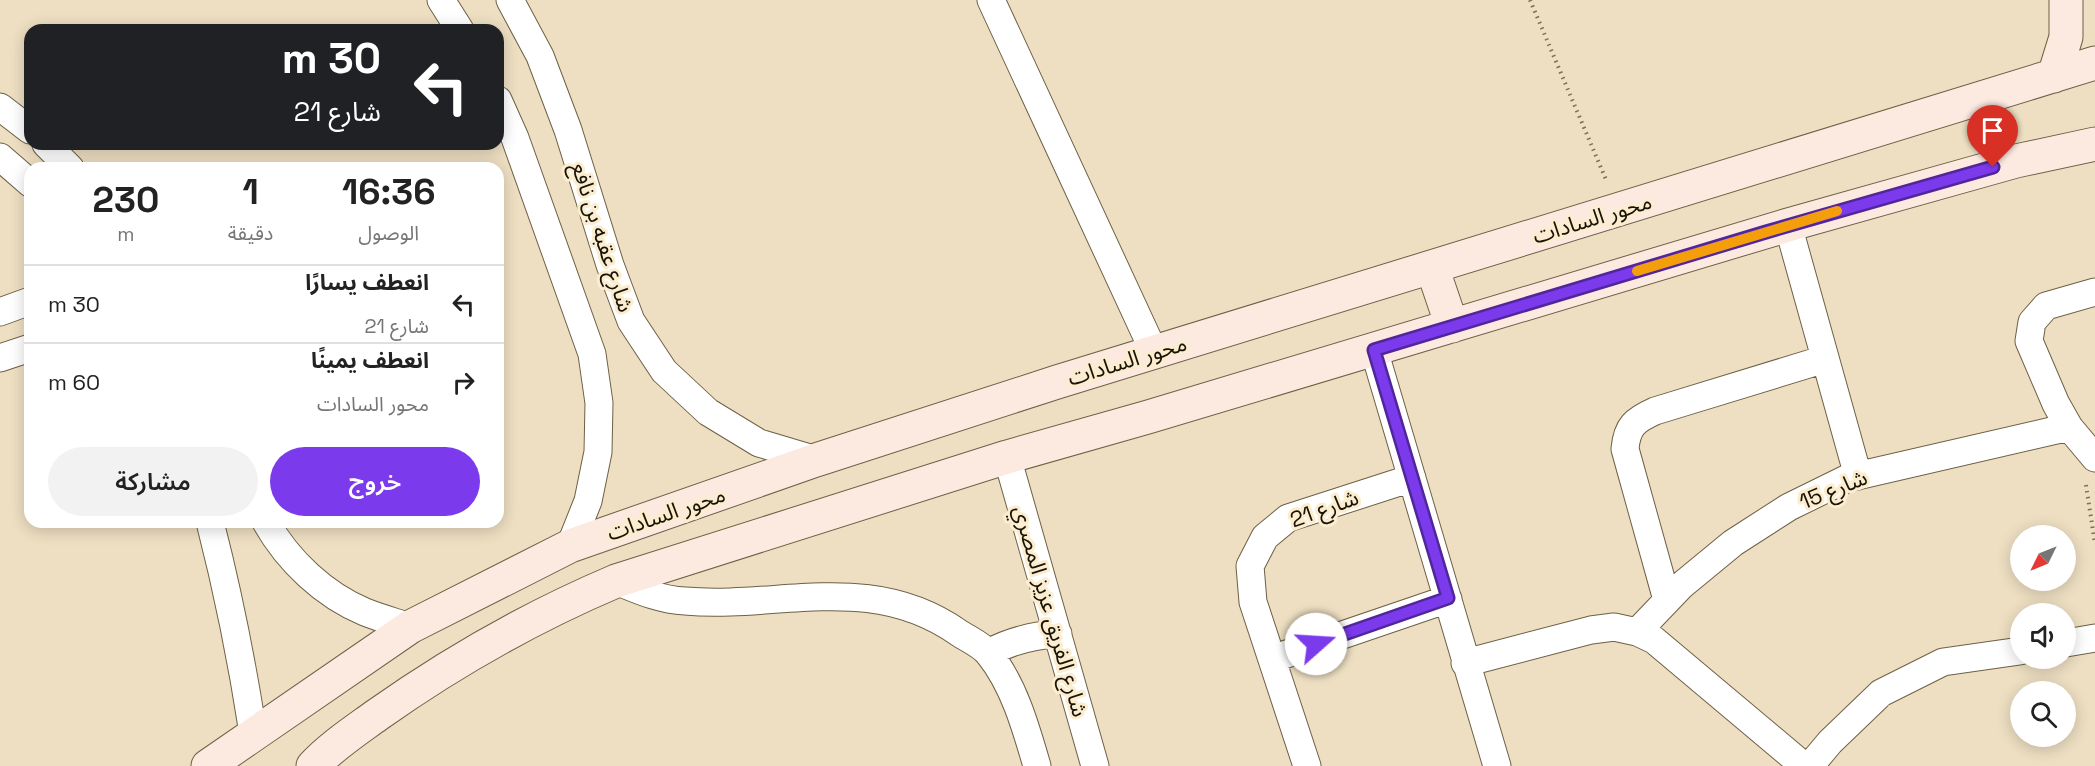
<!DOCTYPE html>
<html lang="ar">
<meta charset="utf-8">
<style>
:root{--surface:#fff;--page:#f2f2f2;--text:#222;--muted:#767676;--line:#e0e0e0;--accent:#7c3aed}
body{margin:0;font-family:"Space Grotesk","Noto Sans Arabic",sans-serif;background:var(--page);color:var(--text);direction:rtl;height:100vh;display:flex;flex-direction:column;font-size:22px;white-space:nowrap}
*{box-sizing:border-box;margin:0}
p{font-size:20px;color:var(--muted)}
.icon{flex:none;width:33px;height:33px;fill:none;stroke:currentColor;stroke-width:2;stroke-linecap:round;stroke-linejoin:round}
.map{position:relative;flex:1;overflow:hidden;direction:ltr}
.side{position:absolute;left:24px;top:162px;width:480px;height:366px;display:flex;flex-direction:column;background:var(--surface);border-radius:18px;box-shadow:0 3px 15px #0003;direction:rtl}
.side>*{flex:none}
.hud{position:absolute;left:24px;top:24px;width:480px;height:126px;border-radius:18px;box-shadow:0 3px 15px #0003;direction:rtl;background:#202124;color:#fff;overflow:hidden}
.needle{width:39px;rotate:227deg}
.controls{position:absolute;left:2010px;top:525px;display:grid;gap:12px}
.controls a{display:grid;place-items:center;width:66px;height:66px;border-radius:50%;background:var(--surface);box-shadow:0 3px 15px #0003;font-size:30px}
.pin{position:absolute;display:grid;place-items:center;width:51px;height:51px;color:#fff;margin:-62px -26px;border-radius:50% 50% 50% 0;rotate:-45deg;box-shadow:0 0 6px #0007}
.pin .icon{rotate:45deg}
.me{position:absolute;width:66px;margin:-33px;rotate:71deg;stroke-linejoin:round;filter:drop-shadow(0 0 4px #0008)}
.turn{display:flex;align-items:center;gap:21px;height:126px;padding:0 24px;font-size:27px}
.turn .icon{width:78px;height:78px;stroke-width:2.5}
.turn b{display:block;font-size:42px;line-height:51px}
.eta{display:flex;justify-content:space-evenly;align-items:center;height:102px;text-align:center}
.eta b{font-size:36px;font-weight:600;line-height:42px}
.button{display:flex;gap:12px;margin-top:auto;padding:12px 24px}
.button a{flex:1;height:69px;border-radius:36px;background:var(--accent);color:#fff;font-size:24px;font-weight:600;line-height:69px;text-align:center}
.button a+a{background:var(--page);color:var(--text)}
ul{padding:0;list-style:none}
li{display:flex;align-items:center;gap:18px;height:78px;padding:0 24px;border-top:2px solid var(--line)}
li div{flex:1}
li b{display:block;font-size:22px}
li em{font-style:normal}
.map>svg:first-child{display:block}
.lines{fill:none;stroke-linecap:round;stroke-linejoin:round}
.street-casing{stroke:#6d6046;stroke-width:29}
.secondary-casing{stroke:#6d6046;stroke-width:35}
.path{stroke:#796f5c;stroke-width:4;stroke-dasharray:1.5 4.5;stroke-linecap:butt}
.street{stroke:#fff;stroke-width:27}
.secondary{stroke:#fce9e0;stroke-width:33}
.route-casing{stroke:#51269a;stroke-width:15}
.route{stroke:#7c3aed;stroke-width:10}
.slow{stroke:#f59e0b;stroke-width:10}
.labels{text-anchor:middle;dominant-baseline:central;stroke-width:6;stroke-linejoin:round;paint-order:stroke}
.street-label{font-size:22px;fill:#181308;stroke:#fbedce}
</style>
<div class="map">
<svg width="2095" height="766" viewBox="0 0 2095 766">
<rect width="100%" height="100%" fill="#eedfc2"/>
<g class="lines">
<defs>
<path id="street" d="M441,0l19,30
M510,0l30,56 28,74 42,135 21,56 33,50 44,41 51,31 57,17
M991,0l163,352
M498,100l17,38 77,216 7,49 -1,49 -10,49 -18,45
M0,107l30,23
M46,144l24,24
M0,157l30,26
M1788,225l70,251
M2095,292l-49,14 -14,16 -3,19 27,63 13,23 26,31
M0,312l30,-11
M1374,350l123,416
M0,358l30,-10
M1007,457l88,309
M210,522c18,70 32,140 43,211
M266,522c22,39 58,73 99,90 15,6 30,10 45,15
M616,581c22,9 44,19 69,20 96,8 186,-30 274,32 9,6 23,12 30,21 25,31 37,74 48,112
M1667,600l-42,-151c2,-23 10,-29 30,-38l170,-52
M1637,632l45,-47 51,-42 56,-36 59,-29 221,-51
M2066,643l29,-5
M988,653c23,-12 44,-18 70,-19
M1272,659l176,-60
M1465,663l126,-33 23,-3 23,5 17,8 150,126
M1307,766l-54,-164 -3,-36 15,-29 23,-19 124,-40
M1810,766l20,-24 51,-49 62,-31 77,-11"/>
<path id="secondary" d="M2054,76l12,-39v-37
M1432,267l20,59
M208,766l202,-139 160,-81 246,-86 241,-78 1038,-319
M313,766c19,-20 42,-35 64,-51 75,-53 154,-98 239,-134l391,-124 141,-40 640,-192 228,-64 79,-17"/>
</defs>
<!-- street casing -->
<use href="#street" class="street-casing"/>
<!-- secondary casing -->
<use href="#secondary" class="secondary-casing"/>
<!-- path -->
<path class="path" d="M1530,0l77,182
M2086,485l9,59"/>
<!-- street -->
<use href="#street" class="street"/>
<!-- secondary -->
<use href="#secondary" class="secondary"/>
</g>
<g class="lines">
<defs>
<path id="route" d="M1316,644l132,-46 -74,-248 392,-118 227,-65"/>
</defs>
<!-- route casing -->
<use href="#route" class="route-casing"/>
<!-- route -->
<use href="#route" class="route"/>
<!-- slow -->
<path class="slow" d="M1637,271l200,-60"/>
</g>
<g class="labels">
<!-- street labels -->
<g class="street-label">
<text transform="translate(1592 218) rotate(-17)">محور السادات</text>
<text transform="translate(603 237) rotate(72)">شارع عقبه بن نافع</text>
<text transform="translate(1127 360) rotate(-17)">محور السادات</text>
<text transform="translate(1833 489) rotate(-22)">شارع 15</text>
<text transform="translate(1324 508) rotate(-20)">شارع 21</text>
<text transform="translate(666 513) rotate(-19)">محور السادات</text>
<text transform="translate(1051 611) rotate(74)">شارع الفريق عزيز المصري</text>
</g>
</g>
</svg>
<div class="controls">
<a><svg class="needle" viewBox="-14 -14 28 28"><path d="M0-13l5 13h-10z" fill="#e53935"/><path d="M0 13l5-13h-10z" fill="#767676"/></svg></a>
<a><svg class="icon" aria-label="sound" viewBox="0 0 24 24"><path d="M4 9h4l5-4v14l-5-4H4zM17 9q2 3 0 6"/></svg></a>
<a><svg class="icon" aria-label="search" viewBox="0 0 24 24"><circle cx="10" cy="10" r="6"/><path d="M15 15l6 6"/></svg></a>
</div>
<div class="pin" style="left:1993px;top:167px;background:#d93025"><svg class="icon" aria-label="arrive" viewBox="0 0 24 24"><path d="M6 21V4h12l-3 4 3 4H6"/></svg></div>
<svg class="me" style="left:1316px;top:644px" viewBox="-20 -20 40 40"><circle r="19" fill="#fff"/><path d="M0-13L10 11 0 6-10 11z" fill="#7c3aed"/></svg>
<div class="hud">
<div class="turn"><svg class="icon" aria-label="left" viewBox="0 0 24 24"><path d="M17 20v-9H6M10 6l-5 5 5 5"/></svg><div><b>30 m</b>شارع 21</div></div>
</div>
<section class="side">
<div class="eta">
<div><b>16:36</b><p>الوصول</p></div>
<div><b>1</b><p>دقيقة</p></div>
<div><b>230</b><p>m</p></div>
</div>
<ul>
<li><svg class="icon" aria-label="left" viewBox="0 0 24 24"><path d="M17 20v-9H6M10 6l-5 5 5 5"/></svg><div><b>انعطف يسارًا</b><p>شارع 21</p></div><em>30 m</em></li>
<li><svg class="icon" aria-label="right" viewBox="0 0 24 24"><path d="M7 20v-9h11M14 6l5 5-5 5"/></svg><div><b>انعطف يمينًا</b><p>محور السادات</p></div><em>60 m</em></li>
</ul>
<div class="button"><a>خروج</a><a>مشاركة</a></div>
</section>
</div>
